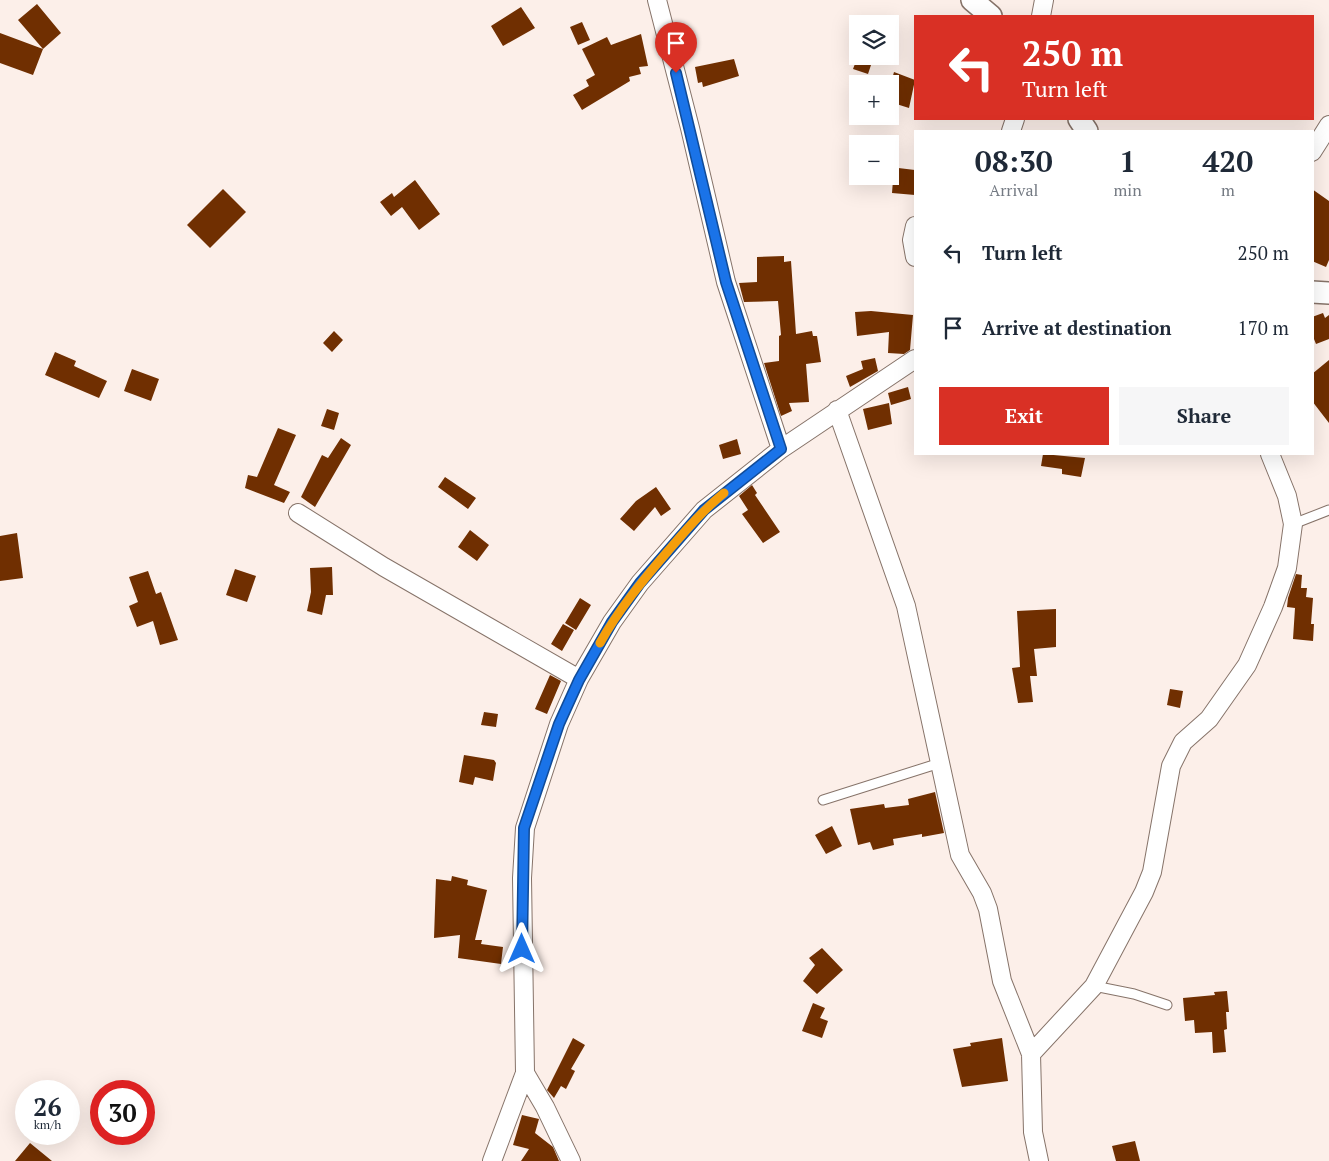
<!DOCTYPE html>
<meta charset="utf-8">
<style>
:root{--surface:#fff;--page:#f6f6f7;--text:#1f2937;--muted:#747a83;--accent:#d93025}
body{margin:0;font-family:"PT Serif",serif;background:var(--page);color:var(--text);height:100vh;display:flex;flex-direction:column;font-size:19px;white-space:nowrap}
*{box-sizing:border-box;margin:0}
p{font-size:16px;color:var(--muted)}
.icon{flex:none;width:28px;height:28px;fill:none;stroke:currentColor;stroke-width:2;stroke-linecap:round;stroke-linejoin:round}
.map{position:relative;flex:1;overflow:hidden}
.panel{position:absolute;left:914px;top:130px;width:400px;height:325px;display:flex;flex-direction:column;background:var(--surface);border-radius:0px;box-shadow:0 5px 20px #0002}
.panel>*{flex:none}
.banner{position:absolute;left:914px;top:15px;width:400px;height:105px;border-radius:0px;box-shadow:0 5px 20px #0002;background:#d93025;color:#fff;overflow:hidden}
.controls{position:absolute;left:849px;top:15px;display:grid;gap:10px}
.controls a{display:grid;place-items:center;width:50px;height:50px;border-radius:0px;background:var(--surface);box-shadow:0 5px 20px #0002;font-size:25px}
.speed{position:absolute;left:15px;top:1080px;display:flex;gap:10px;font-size:25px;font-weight:700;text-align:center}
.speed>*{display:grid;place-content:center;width:65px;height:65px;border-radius:50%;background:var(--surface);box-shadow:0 5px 20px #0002;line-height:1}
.speed small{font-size:12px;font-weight:400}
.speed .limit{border:8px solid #d22;background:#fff;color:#111}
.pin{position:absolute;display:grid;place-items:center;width:42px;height:42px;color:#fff;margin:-51px -21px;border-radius:50% 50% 50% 0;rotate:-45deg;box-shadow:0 0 5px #0007}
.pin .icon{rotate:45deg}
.me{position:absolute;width:55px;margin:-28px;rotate:0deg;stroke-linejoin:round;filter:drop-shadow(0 0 4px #0008)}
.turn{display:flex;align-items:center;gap:18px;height:105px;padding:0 25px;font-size:22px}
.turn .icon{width:65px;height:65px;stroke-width:2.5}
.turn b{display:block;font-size:35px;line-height:42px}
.eta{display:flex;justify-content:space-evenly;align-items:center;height:85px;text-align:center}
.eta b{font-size:30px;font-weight:700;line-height:35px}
.primary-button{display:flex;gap:10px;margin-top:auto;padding:10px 25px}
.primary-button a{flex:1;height:58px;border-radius:0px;background:var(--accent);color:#fff;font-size:20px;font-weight:700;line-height:58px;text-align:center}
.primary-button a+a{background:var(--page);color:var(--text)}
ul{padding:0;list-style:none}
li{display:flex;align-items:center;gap:15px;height:75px;padding:0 25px}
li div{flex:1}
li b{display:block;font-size:19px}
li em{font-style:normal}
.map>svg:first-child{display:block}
.building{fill:#702f01}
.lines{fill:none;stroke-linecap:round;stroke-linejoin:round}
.service-casing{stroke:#867369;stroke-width:11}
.minor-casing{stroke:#867369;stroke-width:20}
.tertiary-casing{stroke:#867369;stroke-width:24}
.service{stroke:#fff;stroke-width:9}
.minor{stroke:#fff;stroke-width:18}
.tertiary{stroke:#fff;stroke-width:21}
.route-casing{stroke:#114b97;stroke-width:12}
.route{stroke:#1a73e8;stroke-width:9}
.slow{stroke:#f59e0b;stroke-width:9}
</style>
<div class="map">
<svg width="1329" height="1161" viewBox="0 0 1329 1161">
<rect width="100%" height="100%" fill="#fcefe9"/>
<!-- building -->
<path class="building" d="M37,4l24,29 -18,16 -25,-29z
M521,7l14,21 -32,18 -12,-20z
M582,22l8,18 -12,5 -8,-18z
M0,33l43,16 -10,26 -33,-12z
M641,34l7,32 -9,1 2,7 -12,3 1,4 -48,29 -9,-15 16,-9 -3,-6 9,-5 -13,-26 25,-12 4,8z
M858,56h16l-6,18 -15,-5z
M734,59l5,17 -36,11 -1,-5 -4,1 -3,-16z
M894,72l21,8 -6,28 -19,-6v-16z
M890,167l25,3v25l-23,-2 1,-13h-3z
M415,180l25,34 -21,16 -17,-23 -11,9 -11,-14 12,-9 2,4z
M223,189l23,23 -36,36 -23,-23z
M1312,189l17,12v59l-3,7 -14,-6z
M784,256v6l7,-1 5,73 16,-3 1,5h4l4,26 -15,2 3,38 -20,1 3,8 -11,5 -17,-53 15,-2v-25l2,-1 -3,-34 -34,1 -5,-19 18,-1v-25z
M871,311l42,4 -3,35 -6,4 -16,-1 1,-21 -32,4 -2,-24z
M1323,313l2,5 4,-3v24l-13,5 -4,-10v-17z
M334,331l9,9 -11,12 -9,-9z
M55,352l21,9 -2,5 33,15 -8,17 -54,-23z
M875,358l3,13 -28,16 -4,-11 17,-7 -2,-8z
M1329,360v63l-17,-22v-27z
M132,369l27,10 -8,22 -27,-10z
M908,387l3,12 -20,6 -3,-12z
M889,403l3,21 -24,6 -5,-21z
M327,409l12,4 -5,17 -13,-4z
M278,428l18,7 -22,50 16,7 -6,11 -39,-15 3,-13 9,2z
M341,438l10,7 -36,62 -14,-10 21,-42 6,3z
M737,439l4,15 -18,5 -4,-14z
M1043,454l42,4 -4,19 -19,-3v-5l-21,-3z
M445,477l31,21 -8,11 -30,-22z
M752,485l5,8 -2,2 25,37 -17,11 -21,-29 6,-4 -9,-14z
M656,487l15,22 -10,7 -6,-9 -21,24 -14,-12 16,-18z
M470,530l19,15 -12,16 -19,-14z
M17,533l6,45 -23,3v-45z
M332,567l1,28h-7l-4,20 -15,-4 4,-19 -1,-24z
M235,569l21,7 -9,26 -21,-7z
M148,571l8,23 5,-2 17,48 -18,5 -7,-24 -16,6 -8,-21 9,-4 -9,-25z
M1296,574l6,1 -1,13h6l-1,9 7,1 -2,26h3l-1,17 -20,-2 2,-31 -8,-1 1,-9z
M580,598l11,7 -15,25 -11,-7z
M1056,609v38l-22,2 3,27h-7l3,26 -15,1 -6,-35 8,-1 -3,-56z
M563,624l11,6 -12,21 -11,-7z
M550,675l11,6 -14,33 -12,-5z
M1170,689l13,2 -3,17 -13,-3z
M484,712l14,2 -2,13 -15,-2z
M464,755l30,5 2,3 -3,18 -18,-4 -2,8 -14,-3z
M935,792l9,41 -22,4v-3l-29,5 1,6 -21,5 -3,-8 -12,3 -8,-36 34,-5 1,4 24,-3 -1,-6z
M832,826l10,20 -16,8 -11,-19z
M452,876l16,4 -1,5 20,5 -12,50h7l-1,4 22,3 -2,17 -43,-6 2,-23 -26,3 2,-59 15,2z
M822,948l21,22 -26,24 -14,-13 12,-16 -6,-7z
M1227,991l2,21h-3l1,17 -3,1 2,22 -13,1 -1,-21 -17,1 -1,-13 -9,1 -2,-23 32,-3 -1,-3z
M813,1003l12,5 -5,10 8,3 -6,17 -20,-7z
M573,1038l12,7 -14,24 4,2 -9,18 -5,-3 -7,12 -7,-8z
M1002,1038l6,43 -46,6 -9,-38 18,-3 -1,-3z
M522,1115l17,4 -4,14 18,14 6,14h-38l8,-12 -16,-4z
M1135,1141l5,20h-24l-4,-15z
M30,1143l22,18h-37z"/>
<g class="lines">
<defs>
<path id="service" d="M1293,524l36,-14
M823,800l117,-37
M1094,986l40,8 33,11"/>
<path id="minor" d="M657,0l33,128 36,154 55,167
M1041,16l3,-16
M1011,131l4,-12
M1312,152l17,-27
M915,226l-3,14 3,17
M837,410l69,196 54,249 22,38 6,16 14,72 29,73 2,78 6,29
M298,513l86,54 195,112
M1031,1054l63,-68 50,-94 8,-20 19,-106 12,-24 26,-23 38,-54 26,-58 14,-39 6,-44 -6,-28 -17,-42
M525,1073l20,34 26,54
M492,1161l33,-88 -3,-195 3,-50 34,-104 20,-45 33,-57 28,-39 64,-73 77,-61 134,-90"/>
<path id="tertiary" d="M972,0l19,16
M1079,119l8,12
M1312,292l17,1"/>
</defs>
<!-- service casing -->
<use href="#service" class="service-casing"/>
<!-- minor casing -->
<use href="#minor" class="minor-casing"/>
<!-- tertiary casing -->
<use href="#tertiary" class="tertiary-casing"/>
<!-- service -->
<use href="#service" class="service"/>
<!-- minor -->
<use href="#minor" class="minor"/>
<!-- tertiary -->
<use href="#tertiary" class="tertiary"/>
</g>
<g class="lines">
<defs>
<path id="route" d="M522,949l2,-121 35,-104 20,-44 33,-58 28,-39 64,-73 77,-61 -55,-167 -50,-209"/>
</defs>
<!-- route casing -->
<use href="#route" class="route-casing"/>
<!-- route -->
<use href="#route" class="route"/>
<!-- slow -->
<path class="slow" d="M600,643c19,-34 43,-63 68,-92 18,-21 35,-41 56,-58"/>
</g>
</svg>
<div class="controls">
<a><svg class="icon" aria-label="layers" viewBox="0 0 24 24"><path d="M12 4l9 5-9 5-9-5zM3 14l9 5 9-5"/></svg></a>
<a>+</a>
<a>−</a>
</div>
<div class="speed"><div>26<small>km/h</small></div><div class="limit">30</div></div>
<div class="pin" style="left:676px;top:73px;background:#d93025"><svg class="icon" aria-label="arrive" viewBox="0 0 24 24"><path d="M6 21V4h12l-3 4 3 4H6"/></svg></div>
<svg class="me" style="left:522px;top:949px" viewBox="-20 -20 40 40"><path d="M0-17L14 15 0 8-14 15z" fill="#1a73e8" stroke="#fff" stroke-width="4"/></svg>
<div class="banner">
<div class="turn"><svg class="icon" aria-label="left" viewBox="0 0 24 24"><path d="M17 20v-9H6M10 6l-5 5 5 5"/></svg><div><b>250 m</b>Turn left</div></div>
</div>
<section class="panel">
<div class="eta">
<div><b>08:30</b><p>Arrival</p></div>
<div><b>1</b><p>min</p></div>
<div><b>420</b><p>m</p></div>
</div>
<ul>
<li><svg class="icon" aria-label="left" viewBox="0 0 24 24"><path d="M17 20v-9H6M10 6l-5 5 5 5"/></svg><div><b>Turn left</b></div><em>250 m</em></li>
<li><svg class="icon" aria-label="arrive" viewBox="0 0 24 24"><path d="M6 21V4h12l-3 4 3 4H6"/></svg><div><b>Arrive at destination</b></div><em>170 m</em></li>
</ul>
<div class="primary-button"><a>Exit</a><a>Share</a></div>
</section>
</div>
